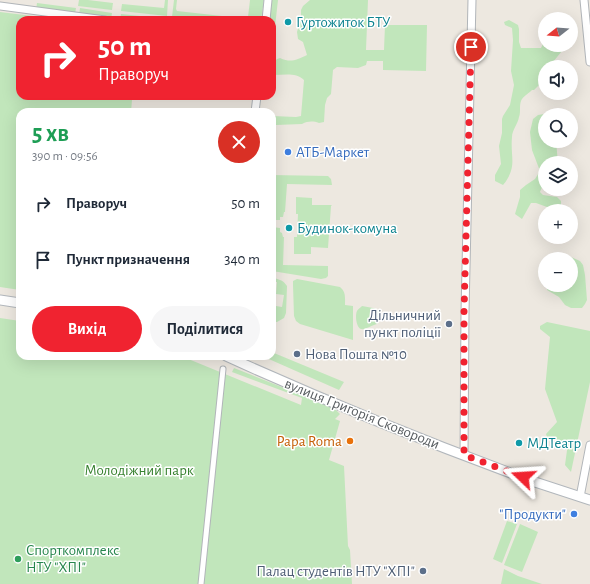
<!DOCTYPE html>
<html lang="uk">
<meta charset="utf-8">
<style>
:root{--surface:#fff;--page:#f6f6f7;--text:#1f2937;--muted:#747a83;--accent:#f02330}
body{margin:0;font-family:"Alegreya Sans",sans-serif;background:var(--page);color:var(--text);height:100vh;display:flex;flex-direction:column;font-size:15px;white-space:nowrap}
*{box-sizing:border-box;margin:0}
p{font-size:13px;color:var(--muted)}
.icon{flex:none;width:22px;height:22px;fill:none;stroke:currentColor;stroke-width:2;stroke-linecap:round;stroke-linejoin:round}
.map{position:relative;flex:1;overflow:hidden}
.side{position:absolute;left:16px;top:108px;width:260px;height:252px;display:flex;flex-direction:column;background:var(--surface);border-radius:12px;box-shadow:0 4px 16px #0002}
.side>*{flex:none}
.hud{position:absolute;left:16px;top:16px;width:260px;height:84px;border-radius:12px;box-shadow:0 4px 16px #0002;background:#f02330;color:#fff;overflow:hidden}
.needle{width:26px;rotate:253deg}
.controls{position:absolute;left:538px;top:12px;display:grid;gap:8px}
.controls a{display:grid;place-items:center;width:40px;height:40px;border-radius:50%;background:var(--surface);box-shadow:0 4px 16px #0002;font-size:20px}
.pin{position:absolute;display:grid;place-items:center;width:34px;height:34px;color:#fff;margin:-17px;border:2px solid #fff;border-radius:50%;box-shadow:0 1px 4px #0007}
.me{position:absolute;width:44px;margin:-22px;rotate:290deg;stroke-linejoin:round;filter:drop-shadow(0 0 3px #0008)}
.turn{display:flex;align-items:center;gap:14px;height:84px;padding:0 16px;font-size:18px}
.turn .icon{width:52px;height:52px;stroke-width:2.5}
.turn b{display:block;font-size:28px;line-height:34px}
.round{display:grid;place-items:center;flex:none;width:42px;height:42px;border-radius:21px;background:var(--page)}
.summary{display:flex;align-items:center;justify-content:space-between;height:68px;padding:0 16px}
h1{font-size:24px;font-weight:600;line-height:30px;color:#1e9e55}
.primary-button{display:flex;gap:8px;margin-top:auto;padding:8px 16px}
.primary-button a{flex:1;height:46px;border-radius:24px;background:var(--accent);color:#fff;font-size:16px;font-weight:600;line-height:46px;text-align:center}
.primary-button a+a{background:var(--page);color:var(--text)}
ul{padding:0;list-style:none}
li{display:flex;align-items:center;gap:12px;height:56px;padding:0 16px}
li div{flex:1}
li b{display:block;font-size:15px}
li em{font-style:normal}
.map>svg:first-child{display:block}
.green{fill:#c1e6bb}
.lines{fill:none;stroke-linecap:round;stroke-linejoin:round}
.pedestrian-casing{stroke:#b1b5b9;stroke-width:7}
.minor-casing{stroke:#b1b5b9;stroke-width:9}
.secondary-casing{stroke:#b2b7bc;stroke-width:11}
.pedestrian{stroke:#fff;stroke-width:5}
.minor{stroke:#fff;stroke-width:7}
.secondary{stroke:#fff;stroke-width:9}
.route{stroke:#f02330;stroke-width:7;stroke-dasharray:0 12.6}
.culture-dot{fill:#0f9aa8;stroke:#fff;stroke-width:1.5}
.shop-dot{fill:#3f7fe0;stroke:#fff;stroke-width:1.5}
.service-dot{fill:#5c6f8a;stroke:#fff;stroke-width:1.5}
.food-dot{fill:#e8710a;stroke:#fff;stroke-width:1.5}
.leisure-dot{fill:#2e9e5b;stroke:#fff;stroke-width:1.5}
.labels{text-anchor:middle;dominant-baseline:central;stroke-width:3;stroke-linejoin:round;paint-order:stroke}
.culture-label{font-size:15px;fill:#0d838f;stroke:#fff;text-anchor:start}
.shop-label{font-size:15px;fill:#366cbe;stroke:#fff;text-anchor:start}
.service-label{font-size:15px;fill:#4e5e75;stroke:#fff;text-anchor:end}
.street-label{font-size:15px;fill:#595e62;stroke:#fff}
.food-label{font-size:15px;fill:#c56008;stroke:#fff;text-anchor:end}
.park-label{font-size:15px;fill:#388230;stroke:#fff}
.leisure-label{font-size:15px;fill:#27864d;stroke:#fff;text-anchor:start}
</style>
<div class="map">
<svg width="590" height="584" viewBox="0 0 590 584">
<rect width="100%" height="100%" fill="#ede8e0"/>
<!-- green -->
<path class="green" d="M79,0h9l25,3 -1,7 -34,-4z
M165,0h3l-1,16 -46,-5 1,-7 42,4z
M174,0h3l-1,9 1,2 54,6v3h-36l-23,-3z
M250,0h14l-3,20h-21v-3h8z
M271,0h7l-6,53v-33h-3z
M310,0h58l-2,50h18l1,-25h42l-1,46 -43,-1v-9h-16l-1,4 -8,3 -21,-1 -4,3 -2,24 -4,4 -2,7 -1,17 -5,1c-6,-2 -11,-2 -17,1l-26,1 -4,-1v-8l24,1 5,-1 3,-36c-8,-8 -20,-5 -31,-5 0,-7 -1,-15 7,-17 11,5 16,2 27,-3l-4,-13 -5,-3 -1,-7 4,-14v-8l2,-4z
M37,3l39,5 -1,6 -39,-4z
M80,8l32,5 -1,6 -32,-4z
M0,12l65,8h-45v76h99l13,4 -1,12h-111v178l-20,-3z
M121,14l47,5v1h-48z
M509,20l9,5 1,4v13l2,6h20l2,-4 2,-9v10h21l-1,1c-4,8 -11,13 -15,21h-5v7l-2,3 -2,6 -7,7h-2c-4,4 -9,6 -11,11 -2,5 0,11 -2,16 -1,7 -7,13 -7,20 -2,20 6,30 -9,48l-8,-4v-6l6,-11 -2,-18 3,-13v-14l1,-3 7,-11 4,-20 -3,-14 2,-31 -1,-12 -7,-3 -1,-3z
M544,114l6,1h-5v26h11l2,22h-13v21l-2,1 -3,7 3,3 14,2 4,4v5l-2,3 -12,-2 -11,-4h-5l-9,16 -7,-5 5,-17v-7l6,-5 9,-6 5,-8 -8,-21 -2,-18 3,-13 5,-4z
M272,175l56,1 3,3 1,6 -45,-1 -2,28h-1l-1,5h-3v3h-8z
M296,197l16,1v7h20l-1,1 -3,42 -17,-1v7h-17v-17h3l1,-23h-2z
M272,227l8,1v4l2,1 1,4h1l-1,28 45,1v10l-2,2 -5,1 -49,-8z
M557,257h14l9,4 3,4 2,10 2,25 -2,4 -3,4h-11l-6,-3 -6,-8 -12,-7v-5h24v-26h-18z
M272,278c7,1 11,2 15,8l-1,27 -2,5 -7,4h-4l1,-3h2v-13l6,1 2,-12 -8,-1 1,-12h-5z
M297,279l43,8c6,5 5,10 5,18l8,1v34l-53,-16 -4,-3 -2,-5 -1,-31v-4z
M362,306l11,2 7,3 -1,8 -2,5c-5,1 -12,6 -16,5 -5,-2 -6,-14 -4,-18 2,-3 3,-3 5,-5z
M0,318l20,3v35h161l120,49 1,-7 -70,-26 2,-4 88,35 13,6 5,5 -5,5 5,2 -11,39 15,6 4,80 2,4 2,34h-352z
M547,322l43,9v51l-19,90 -6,-7 3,-22 -21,-6 -1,-3 11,-12 -12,-33 5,-52 -10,-8v-3z
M272,351l2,2 70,29 -5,8 -77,-34h10z
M507,521l10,3 -15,39 -9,-4z
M520,524l18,8 -16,40 -18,-7z
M504,569l14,7 24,8h-41z"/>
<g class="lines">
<defs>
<path id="pedestrian" d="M201,584l22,-215"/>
<path id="minor" d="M584,0l6,62
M0,6l105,14
M266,20l2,-20
M255,112l2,-16
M464,455l1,-143 7,-312
M580,497l10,-52"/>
<path id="secondary" d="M0,300l20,3
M226,356c101,46 205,88 309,126 18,6 37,12 55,18"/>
</defs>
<!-- pedestrian casing -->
<use href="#pedestrian" class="pedestrian-casing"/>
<!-- minor casing -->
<use href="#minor" class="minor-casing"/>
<!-- secondary casing -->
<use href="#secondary" class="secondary-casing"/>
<!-- pedestrian -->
<use href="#pedestrian" class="pedestrian"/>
<!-- minor -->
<use href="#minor" class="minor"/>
<!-- secondary -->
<use href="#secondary" class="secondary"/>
</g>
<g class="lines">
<!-- route -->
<path class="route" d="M471,47l-7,265v143l59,22"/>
</g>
<!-- markers -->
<g class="culture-dot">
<circle cx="288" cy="22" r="4"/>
<circle cx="289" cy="228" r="4"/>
<circle cx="519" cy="443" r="4"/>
</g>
<g class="shop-dot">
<circle cx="288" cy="152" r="4"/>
<circle cx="574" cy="514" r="4"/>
</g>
<g class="service-dot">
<circle cx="449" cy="324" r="4"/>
<circle cx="297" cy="354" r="4"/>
<circle cx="423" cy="571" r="4"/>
</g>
<circle class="food-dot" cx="350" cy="441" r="4"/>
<circle class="leisure-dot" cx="18" cy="559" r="4"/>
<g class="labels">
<!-- culture labels -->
<g class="culture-label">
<text x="296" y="22">Гуртожиток БТУ</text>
<text x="297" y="228">Будинок-комуна</text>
<text x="527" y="443">МДТеатр</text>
</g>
<!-- shop labels -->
<g class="shop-label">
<text x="296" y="152">АТБ-Маркет</text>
<text x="566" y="514" text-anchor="end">"Продукти"</text>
</g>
<!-- service labels -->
<g class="service-label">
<text x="441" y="315">Дільничний<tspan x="441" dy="17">пункт поліції</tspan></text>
<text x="305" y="354" text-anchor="start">Нова Пошта №10</text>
<text x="415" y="571">Палац студентів НТУ "ХПІ"</text>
</g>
<!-- street labels -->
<g class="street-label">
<text transform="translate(362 414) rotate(22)">вулиця Григорія Сковороди</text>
</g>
<!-- food labels -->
<g class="food-label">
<text x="342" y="441">Papa Roma</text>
</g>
<!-- park labels -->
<g class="park-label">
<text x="139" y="470">Молодіжний парк</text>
</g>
<!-- leisure labels -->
<g class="leisure-label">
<text x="26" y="550">Спорткомплекс<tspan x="26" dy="17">НТУ "ХПІ"</tspan></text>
</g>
</g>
</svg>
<div class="controls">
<a><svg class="needle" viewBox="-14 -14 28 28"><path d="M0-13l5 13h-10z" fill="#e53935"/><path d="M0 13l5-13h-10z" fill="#747a83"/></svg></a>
<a><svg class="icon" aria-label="sound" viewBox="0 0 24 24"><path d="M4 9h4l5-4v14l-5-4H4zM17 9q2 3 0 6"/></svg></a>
<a><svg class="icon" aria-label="search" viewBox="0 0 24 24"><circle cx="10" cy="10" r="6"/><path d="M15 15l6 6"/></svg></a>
<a><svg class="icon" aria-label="layers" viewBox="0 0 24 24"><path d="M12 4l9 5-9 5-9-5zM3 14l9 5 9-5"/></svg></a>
<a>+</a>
<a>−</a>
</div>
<div class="pin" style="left:471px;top:47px;background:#d93025"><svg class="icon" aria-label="arrive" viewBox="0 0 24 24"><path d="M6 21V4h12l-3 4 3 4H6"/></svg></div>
<svg class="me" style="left:523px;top:477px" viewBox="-20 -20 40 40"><path d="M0-17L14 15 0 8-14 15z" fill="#f02330" stroke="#fff" stroke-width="4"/></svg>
<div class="hud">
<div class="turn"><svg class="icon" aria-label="right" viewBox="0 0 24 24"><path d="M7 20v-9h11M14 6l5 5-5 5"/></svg><div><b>50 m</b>Праворуч</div></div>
</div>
<section class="side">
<div class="summary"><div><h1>5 хв</h1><p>390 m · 09:56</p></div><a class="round" style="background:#d93025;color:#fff"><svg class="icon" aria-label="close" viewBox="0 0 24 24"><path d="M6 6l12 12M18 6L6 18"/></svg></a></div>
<ul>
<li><svg class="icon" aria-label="right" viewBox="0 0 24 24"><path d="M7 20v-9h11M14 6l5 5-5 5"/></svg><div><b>Праворуч</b></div><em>50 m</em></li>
<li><svg class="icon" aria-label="arrive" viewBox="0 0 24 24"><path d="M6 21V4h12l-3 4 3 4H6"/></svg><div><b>Пункт призначення</b></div><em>340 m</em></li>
</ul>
<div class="primary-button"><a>Вихід</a><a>Поділитися</a></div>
</section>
</div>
